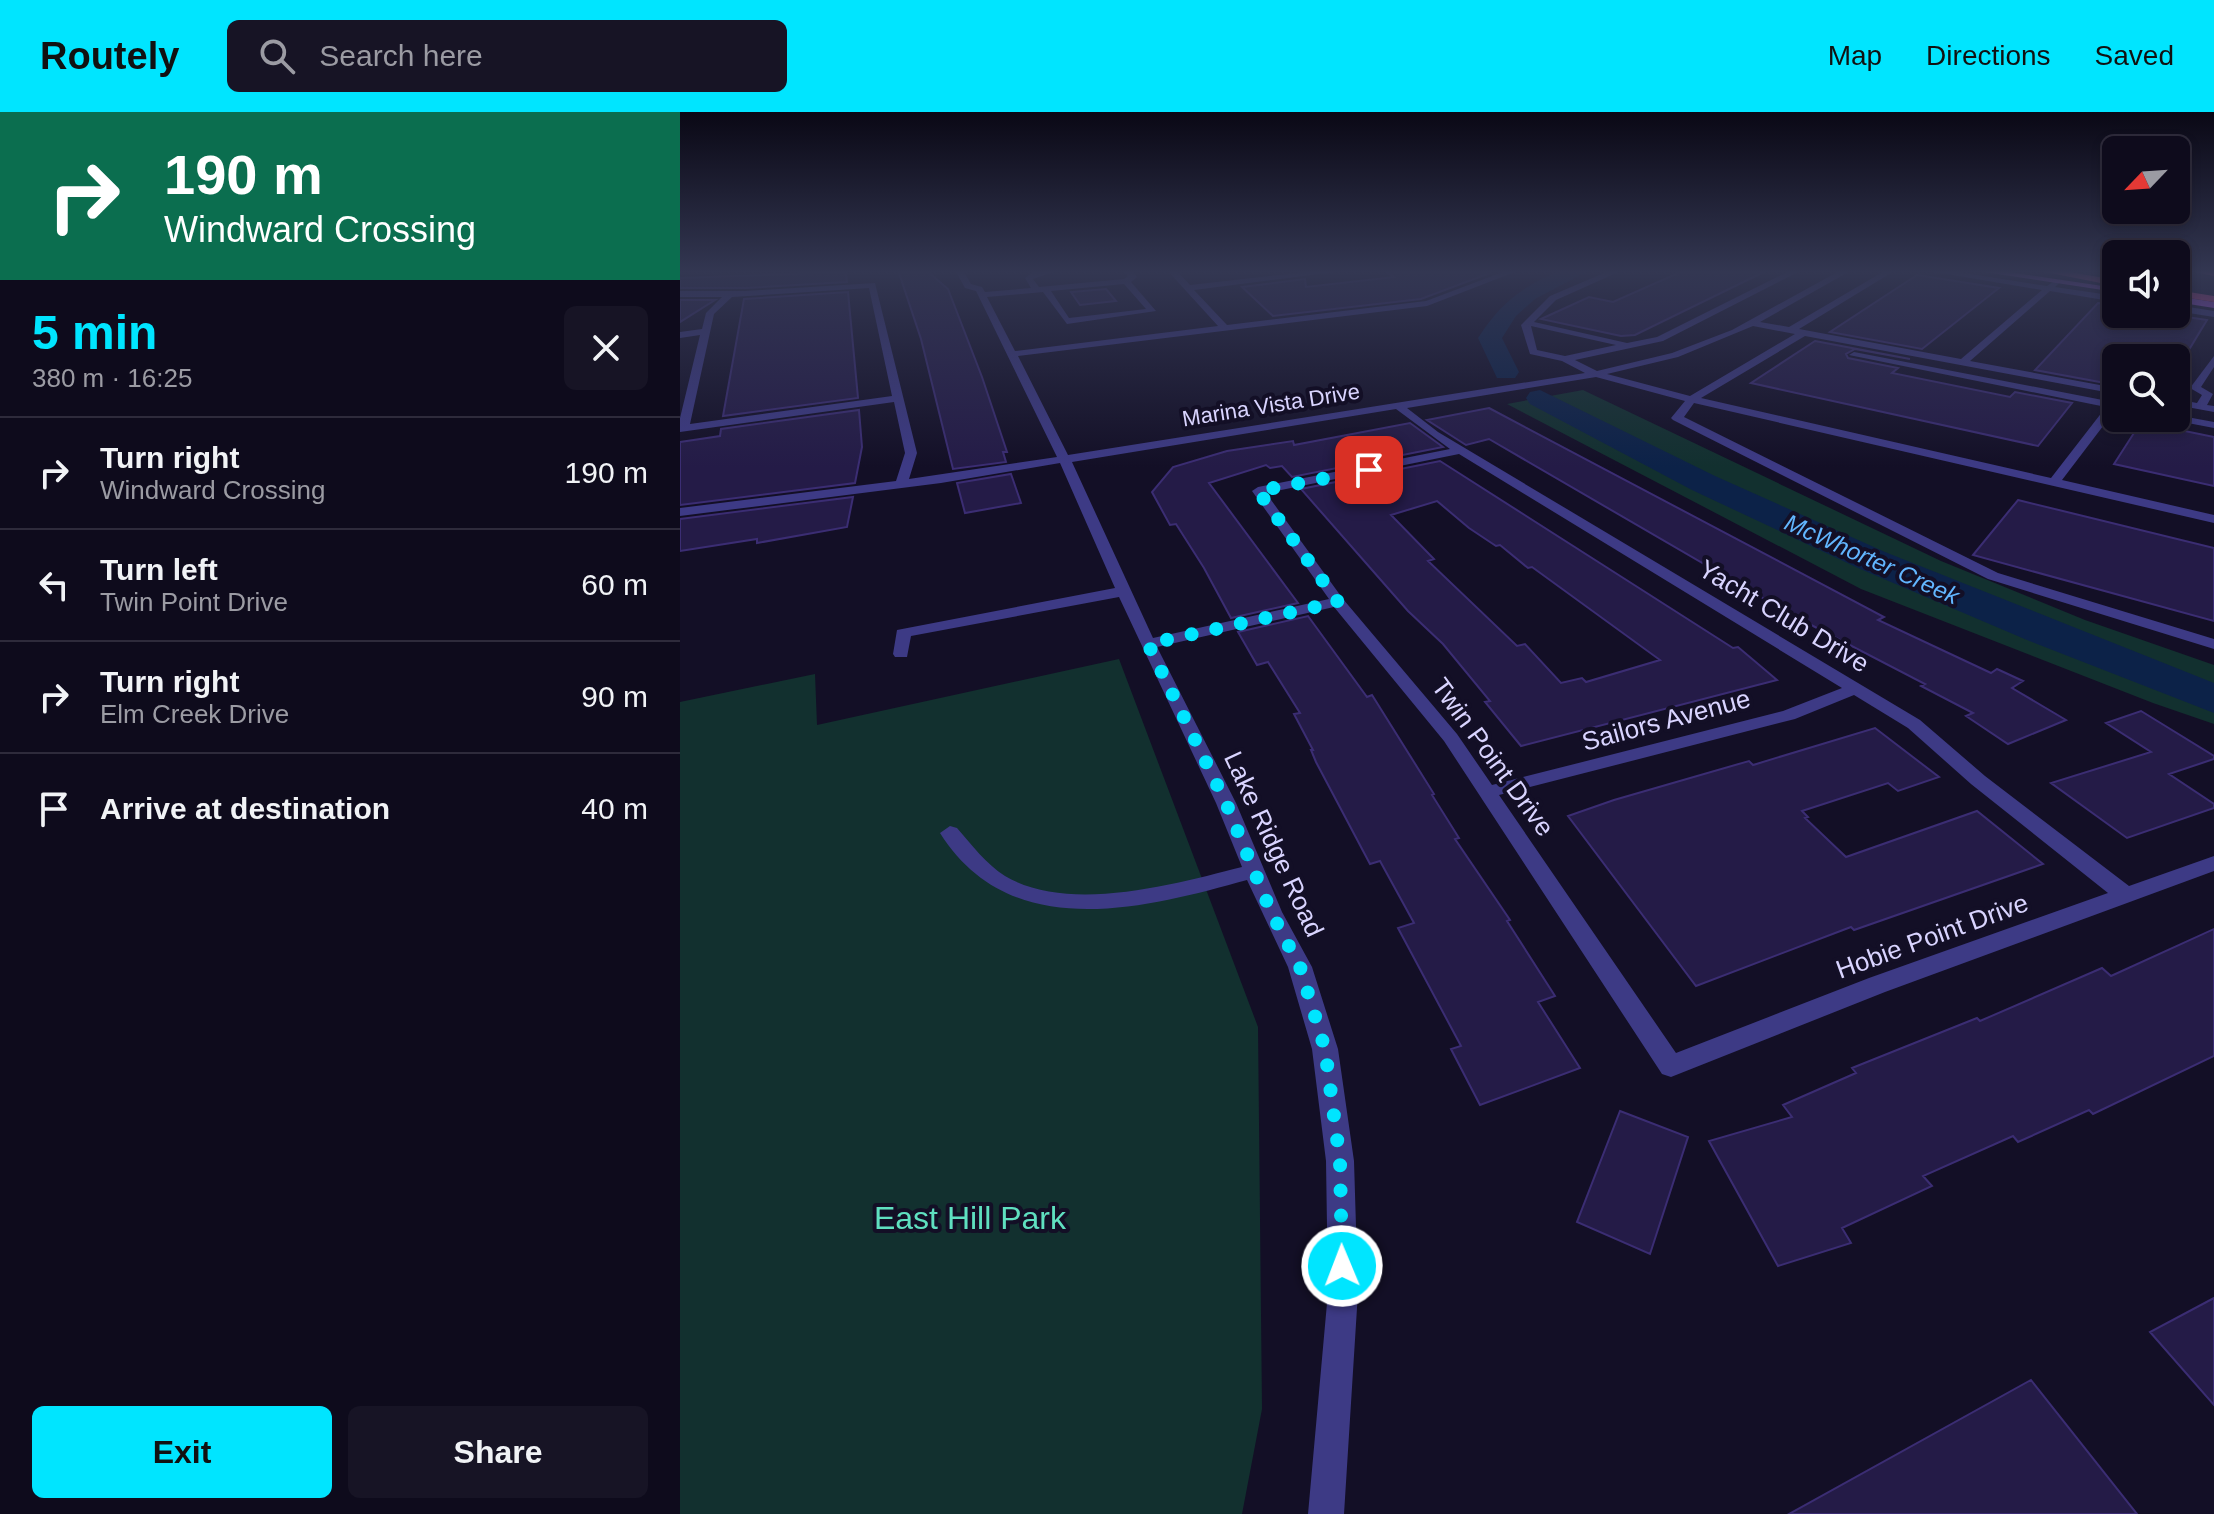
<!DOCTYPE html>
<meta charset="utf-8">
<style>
:root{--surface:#0e0b1c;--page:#171425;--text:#f1f3f6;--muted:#9b9ba3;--line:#2e2b3b;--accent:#00e5ff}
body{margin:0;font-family:Arial,sans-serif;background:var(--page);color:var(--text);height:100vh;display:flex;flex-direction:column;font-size:30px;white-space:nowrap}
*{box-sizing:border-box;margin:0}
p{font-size:26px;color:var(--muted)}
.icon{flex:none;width:44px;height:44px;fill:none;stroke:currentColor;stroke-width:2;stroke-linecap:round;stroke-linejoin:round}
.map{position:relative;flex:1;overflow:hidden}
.details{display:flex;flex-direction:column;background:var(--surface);width:680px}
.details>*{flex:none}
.guide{background:#0b6e4f;color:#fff;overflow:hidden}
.needle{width:52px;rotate:245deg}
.buttons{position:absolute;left:1422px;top:24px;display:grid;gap:16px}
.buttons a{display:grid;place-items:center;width:88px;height:88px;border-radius:12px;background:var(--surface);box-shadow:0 4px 12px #0003,0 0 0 2px var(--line);font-size:40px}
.pin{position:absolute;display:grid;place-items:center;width:68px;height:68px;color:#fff;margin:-34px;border-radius:16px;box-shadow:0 4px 12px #0006}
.me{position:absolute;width:88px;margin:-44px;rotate:359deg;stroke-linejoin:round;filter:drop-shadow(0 0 6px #0008)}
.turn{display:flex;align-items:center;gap:28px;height:168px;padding:0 32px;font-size:36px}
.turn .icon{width:104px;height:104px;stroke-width:2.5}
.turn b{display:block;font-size:56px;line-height:68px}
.round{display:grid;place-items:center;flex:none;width:84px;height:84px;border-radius:12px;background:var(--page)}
.headline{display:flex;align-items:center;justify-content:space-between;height:136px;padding:0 32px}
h1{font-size:48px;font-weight:700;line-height:60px;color:var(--accent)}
.button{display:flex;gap:16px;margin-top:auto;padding:16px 32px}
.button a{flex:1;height:92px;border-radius:12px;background:var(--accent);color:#111;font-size:32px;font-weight:700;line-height:92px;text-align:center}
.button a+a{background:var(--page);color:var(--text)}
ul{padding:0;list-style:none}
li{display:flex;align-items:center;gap:24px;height:112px;padding:0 32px;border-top:2px solid var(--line)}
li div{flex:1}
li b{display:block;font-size:30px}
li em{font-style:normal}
header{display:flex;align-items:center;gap:48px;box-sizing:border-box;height:112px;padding:0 40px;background:var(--accent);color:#111}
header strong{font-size:38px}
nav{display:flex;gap:44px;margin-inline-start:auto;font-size:28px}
.search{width:560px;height:72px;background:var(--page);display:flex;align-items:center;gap:20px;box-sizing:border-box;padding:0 28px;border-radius:12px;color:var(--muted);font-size:30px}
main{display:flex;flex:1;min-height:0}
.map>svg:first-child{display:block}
.green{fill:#12302f}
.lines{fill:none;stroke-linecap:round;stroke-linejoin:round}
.river{fill:#0c2248;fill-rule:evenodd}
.building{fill:#241b47;stroke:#3b2d73;stroke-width:2;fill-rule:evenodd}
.minor{fill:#3d3a85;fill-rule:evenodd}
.major{fill:#c25bff;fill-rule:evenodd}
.highway{fill:#ff4fa3;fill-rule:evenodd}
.route{stroke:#00e5ff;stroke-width:14;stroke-dasharray:0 25.2}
.labels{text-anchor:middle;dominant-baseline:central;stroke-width:8;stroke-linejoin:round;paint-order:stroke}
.far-street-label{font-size:22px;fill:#d9d4ff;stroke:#130f26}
.far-water-label{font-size:24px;font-style:italic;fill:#62b6ff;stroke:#130f26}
.street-label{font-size:26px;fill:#d9d4ff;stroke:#130f26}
.near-park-label{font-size:32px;fill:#5fe0c0;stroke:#130f26}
</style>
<header>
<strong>Routely</strong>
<div class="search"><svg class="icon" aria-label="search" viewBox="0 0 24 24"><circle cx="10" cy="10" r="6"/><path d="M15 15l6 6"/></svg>Search here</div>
<nav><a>Map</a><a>Directions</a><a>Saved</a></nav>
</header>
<main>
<section class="details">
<div class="guide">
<div class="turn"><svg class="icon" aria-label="right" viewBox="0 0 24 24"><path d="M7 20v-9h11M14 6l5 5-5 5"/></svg><div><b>190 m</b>Windward Crossing</div></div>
</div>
<div class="headline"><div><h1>5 min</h1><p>380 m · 16:25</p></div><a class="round"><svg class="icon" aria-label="close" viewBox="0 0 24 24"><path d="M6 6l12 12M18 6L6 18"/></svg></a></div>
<ul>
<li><svg class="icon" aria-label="right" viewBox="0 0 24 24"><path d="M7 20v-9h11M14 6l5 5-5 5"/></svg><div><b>Turn right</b><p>Windward Crossing</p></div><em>190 m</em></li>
<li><svg class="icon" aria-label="left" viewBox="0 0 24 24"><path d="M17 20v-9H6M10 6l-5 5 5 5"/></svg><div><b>Turn left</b><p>Twin Point Drive</p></div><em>60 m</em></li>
<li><svg class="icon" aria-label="right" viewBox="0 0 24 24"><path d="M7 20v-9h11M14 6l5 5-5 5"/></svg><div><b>Turn right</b><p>Elm Creek Drive</p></div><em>90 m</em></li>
<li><svg class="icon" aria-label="arrive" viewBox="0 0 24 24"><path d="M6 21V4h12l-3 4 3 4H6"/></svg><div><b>Arrive at destination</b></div><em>40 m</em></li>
</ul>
<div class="button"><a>Exit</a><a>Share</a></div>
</section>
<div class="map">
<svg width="1534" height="1402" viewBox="0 0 1534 1402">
<rect width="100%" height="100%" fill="#130f26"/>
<!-- green -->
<path class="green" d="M903,278l358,171 144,59 129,45v59l-61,-21 -292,-114 -354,-185z
M439,547l139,368 4,382 -20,105h-562v-812l135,-28 2,51z"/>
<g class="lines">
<!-- river -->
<path class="river" d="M881,158h29l-55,29 -19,17 -14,22 17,34 -4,6h-18l-19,-40c22,-35 45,-52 83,-68z
M860,278l175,86 170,76 329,131v30l-187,-73 -169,-72 -166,-78 -162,-86 -4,-6 4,-6z"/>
</g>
<!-- building -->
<path class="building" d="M218,158h28l22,19 34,88 25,75h-4l3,10 -53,7 -32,-130z
M703,158h107v3l-69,26 -148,17 -31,-29 63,-8 1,8 88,-10z
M1005,158h83l-133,65 -14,1 -80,-17 48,-22 24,5z
M166,160l1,10 -100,6h-67v-10z
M1237,163l82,13 -77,61 -92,-17z
M426,177l10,12 -36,4 -9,-13z
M168,180l10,106 -135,18 21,-117z
M0,188h35l-35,22z
M1418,191l18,3v8h51l40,6 -23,38h-68v27l-81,-15z
M1135,229l95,18 -55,-10 -9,5 2,4 50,10 -6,5 118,24 5,-5 57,11 -34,43 -287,-63z
M809,296l395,209 -6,3 113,53 6,-4 26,12 -11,7 54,32 -58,24 -42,-28 7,-3 -52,-27 4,-2 -135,-70 -301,-175 -23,6 -39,-25z
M179,298l3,37 -7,36 -175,22v-63l40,-6 1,-7z
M1461,310l73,15v49l-100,-22z
M730,311l33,24 -151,30 -10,-11 -12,2 -4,-3 -57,18 89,120 -67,15 -27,-50 -28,-44 -6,1 -18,-33 21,-25 54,-16 66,-10 1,4z
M760,349l293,187 5,-1 39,33 -256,66 -36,-44 5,-1 -47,-57 -35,-33 -107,-122zM757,389l32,27 27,18 4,-1 28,23 4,-1 128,93 -74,22 -4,-4 -21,5 -36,-39 -8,2 -89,-85 6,-2 -43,-44z
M331,362l10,29 -56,10 -8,-30z
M173,385l-6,30 -90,16v-4l-77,12v-32z
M1338,388l196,48v73l-241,-66z
M628,504l59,81 5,-2 62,99 -2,1 27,43 -4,1 55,81 -3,1 48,75 -17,6 42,66 -100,37 -29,-56 10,-3 -63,-118 16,-5 -34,-62 -10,3 -54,-102 -5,-12h2l-19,-36 6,-1 -32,-51 -11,3 -19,-33z
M1461,599l73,45v3l-45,15 45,30v4l-87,30 -76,-55 100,-31 -45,-29z
M1195,616l64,49 -41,14 -10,-8 -86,28 6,6 -3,1 41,39 131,-46 66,53 -189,66 -3,-3 -155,59 -128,-170 46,-16 135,-39 4,4z
M1534,817v127l-121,58 -4,-4 -71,32 -5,-6 -90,40 9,10 -90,42 9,15 -73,23 -69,-125 83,-24 -9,-12 73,-32 -4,-5 125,-50 3,3 122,-53 9,8z
M940,999l68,26 -38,117 -73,-32z
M1534,1186v107l-64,-73z
M1351,1268l106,134h-348z"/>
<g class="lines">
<!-- minor -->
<path class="minor" d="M61,158h12l-4,2z
M275,158h8l8,14 11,3 3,5 46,-4 -6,-10 10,-8h24l-26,9 6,8 85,-8 4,-3 -5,-6h9l5,7 -6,5 25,29 -89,13 -24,-32 -56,5 28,54 203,-25 -51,-56h9l14,15 134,-15 11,2 -141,18 33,35 199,-24 82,-31h12l-93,36 -409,50 50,99 517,-82 -23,-12 -32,-7 -9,-29 29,-29 61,-26h12l-67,30 -22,22 93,21 30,-6 134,-67h11l-139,71 -88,19 22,11 75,-18 60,-23 109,-60h11l-92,52 29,5 97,-57h10l-97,59 162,30 81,-69 -119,-20h22l102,16 9,-6 4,2 -5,5 61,9v6l-66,-11 -80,70 146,27v6l-311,-58 -104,62 350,80 55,-71 -257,-52 5,-3 259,50h3v7l-54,71 152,35v8l-520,-120 -10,14 314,156 216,66v10l-226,-70 -315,-159 -2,-2 14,-17 -89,-24 -189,31 31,24 482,288 65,56 144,110 85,-30v15l-329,121 -214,85 -9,-3 -218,-333 -110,-134 -177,40 79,156 46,109 30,55 26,82 16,112 4,131 -14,222h-36l20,-222 -2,-131 -14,-112 -24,-82 -41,-87c-105,29 -237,64 -307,-47l10,-7 7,2c15,17 29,36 48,48 64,38 170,8 237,-9l-26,-64 -97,-206 -208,39 -4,21h-12l-2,-3 4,-24 218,-42 -55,-125 -119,20 -261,33v-8l216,-27 9,-28 -11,-51 -214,30v-14l20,-83 -20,3v-6l22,-3 4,-16 16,-16h-42v-6h65l130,-8 42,170 -8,26 148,-22 -81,-166 -11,-3zM444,172l22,25 -77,9 -18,-27zM189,176l23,108 -202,28 24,-110 18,-17zM851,214l85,19 -51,11 -28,-6zM1073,214l42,8 -105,62 -83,-22 71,-17zM716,297l54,40 -192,38 -6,4 77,108 -176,39 -81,-176zM779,342l383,234 -59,23 -291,74 -35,-51 -114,-135 -77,-106zM1174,583l54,33 63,56 137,109 -239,85 -193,75 -177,-258 296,-76z
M1496,193l38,6v6l-38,-6z
M1534,244v11l-13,20 12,7 -6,11 7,1v6l-38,-7v-6l21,4 5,-8 -12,-7z
M1496,303l38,7v6l-42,-8 -2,-2h6z"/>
<!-- major -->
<path class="major" d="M1291,158h24l121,18v4z
M1496,184l38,6v6l-38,-6z"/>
<!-- highway -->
<path class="highway" d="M1355,158h23l58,10v6z
M1514,158h20v6l-19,-4z
M1496,178l38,6v6l-38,-6z"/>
</g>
<!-- sky -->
<linearGradient id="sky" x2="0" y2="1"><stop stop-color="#0a0815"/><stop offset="0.45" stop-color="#333752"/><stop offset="1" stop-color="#333752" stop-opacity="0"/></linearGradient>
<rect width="1534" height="355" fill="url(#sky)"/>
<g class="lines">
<!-- route -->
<path class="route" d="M662,1154l-2,-105 -15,-112 -25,-82 -29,-55 -45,-109 -78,-159 190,-42 -80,-111 111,-21"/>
</g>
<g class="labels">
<!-- far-street labels -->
<g class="far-street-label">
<text transform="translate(591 293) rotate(-9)">Marina Vista Drive</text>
</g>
<!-- far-water labels -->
<g class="far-water-label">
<text transform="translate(1192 447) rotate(24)">McWhorter Creek</text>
</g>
<!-- street labels -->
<g class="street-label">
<text transform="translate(1104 504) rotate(31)">Yacht Club Drive</text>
<text transform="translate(986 608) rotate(-15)">Sailors Avenue</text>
<text transform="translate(813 645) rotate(54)">Twin Point Drive</text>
<text transform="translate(594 732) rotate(65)">Lake Ridge Road</text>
<text transform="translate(1252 824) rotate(-20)">Hobie Point Drive</text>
</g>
<!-- near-park labels -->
<g class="near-park-label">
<text x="290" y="1106">East Hill Park</text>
</g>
</g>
</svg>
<div class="buttons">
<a><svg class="needle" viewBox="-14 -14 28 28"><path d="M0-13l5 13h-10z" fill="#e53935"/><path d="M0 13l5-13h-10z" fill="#9b9ba3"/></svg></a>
<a><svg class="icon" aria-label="sound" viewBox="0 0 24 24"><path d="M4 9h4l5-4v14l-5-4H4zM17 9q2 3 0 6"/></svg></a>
<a><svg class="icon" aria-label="search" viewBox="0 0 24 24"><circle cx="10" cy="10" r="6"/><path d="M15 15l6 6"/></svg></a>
</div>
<div class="pin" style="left:689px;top:358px;background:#d93025"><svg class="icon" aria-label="arrive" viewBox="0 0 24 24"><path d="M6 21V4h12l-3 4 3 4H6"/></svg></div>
<svg class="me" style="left:662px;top:1154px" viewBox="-20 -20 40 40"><circle r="17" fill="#00e5ff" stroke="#fff" stroke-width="3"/><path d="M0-11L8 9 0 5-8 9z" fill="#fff"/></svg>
</div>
</main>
